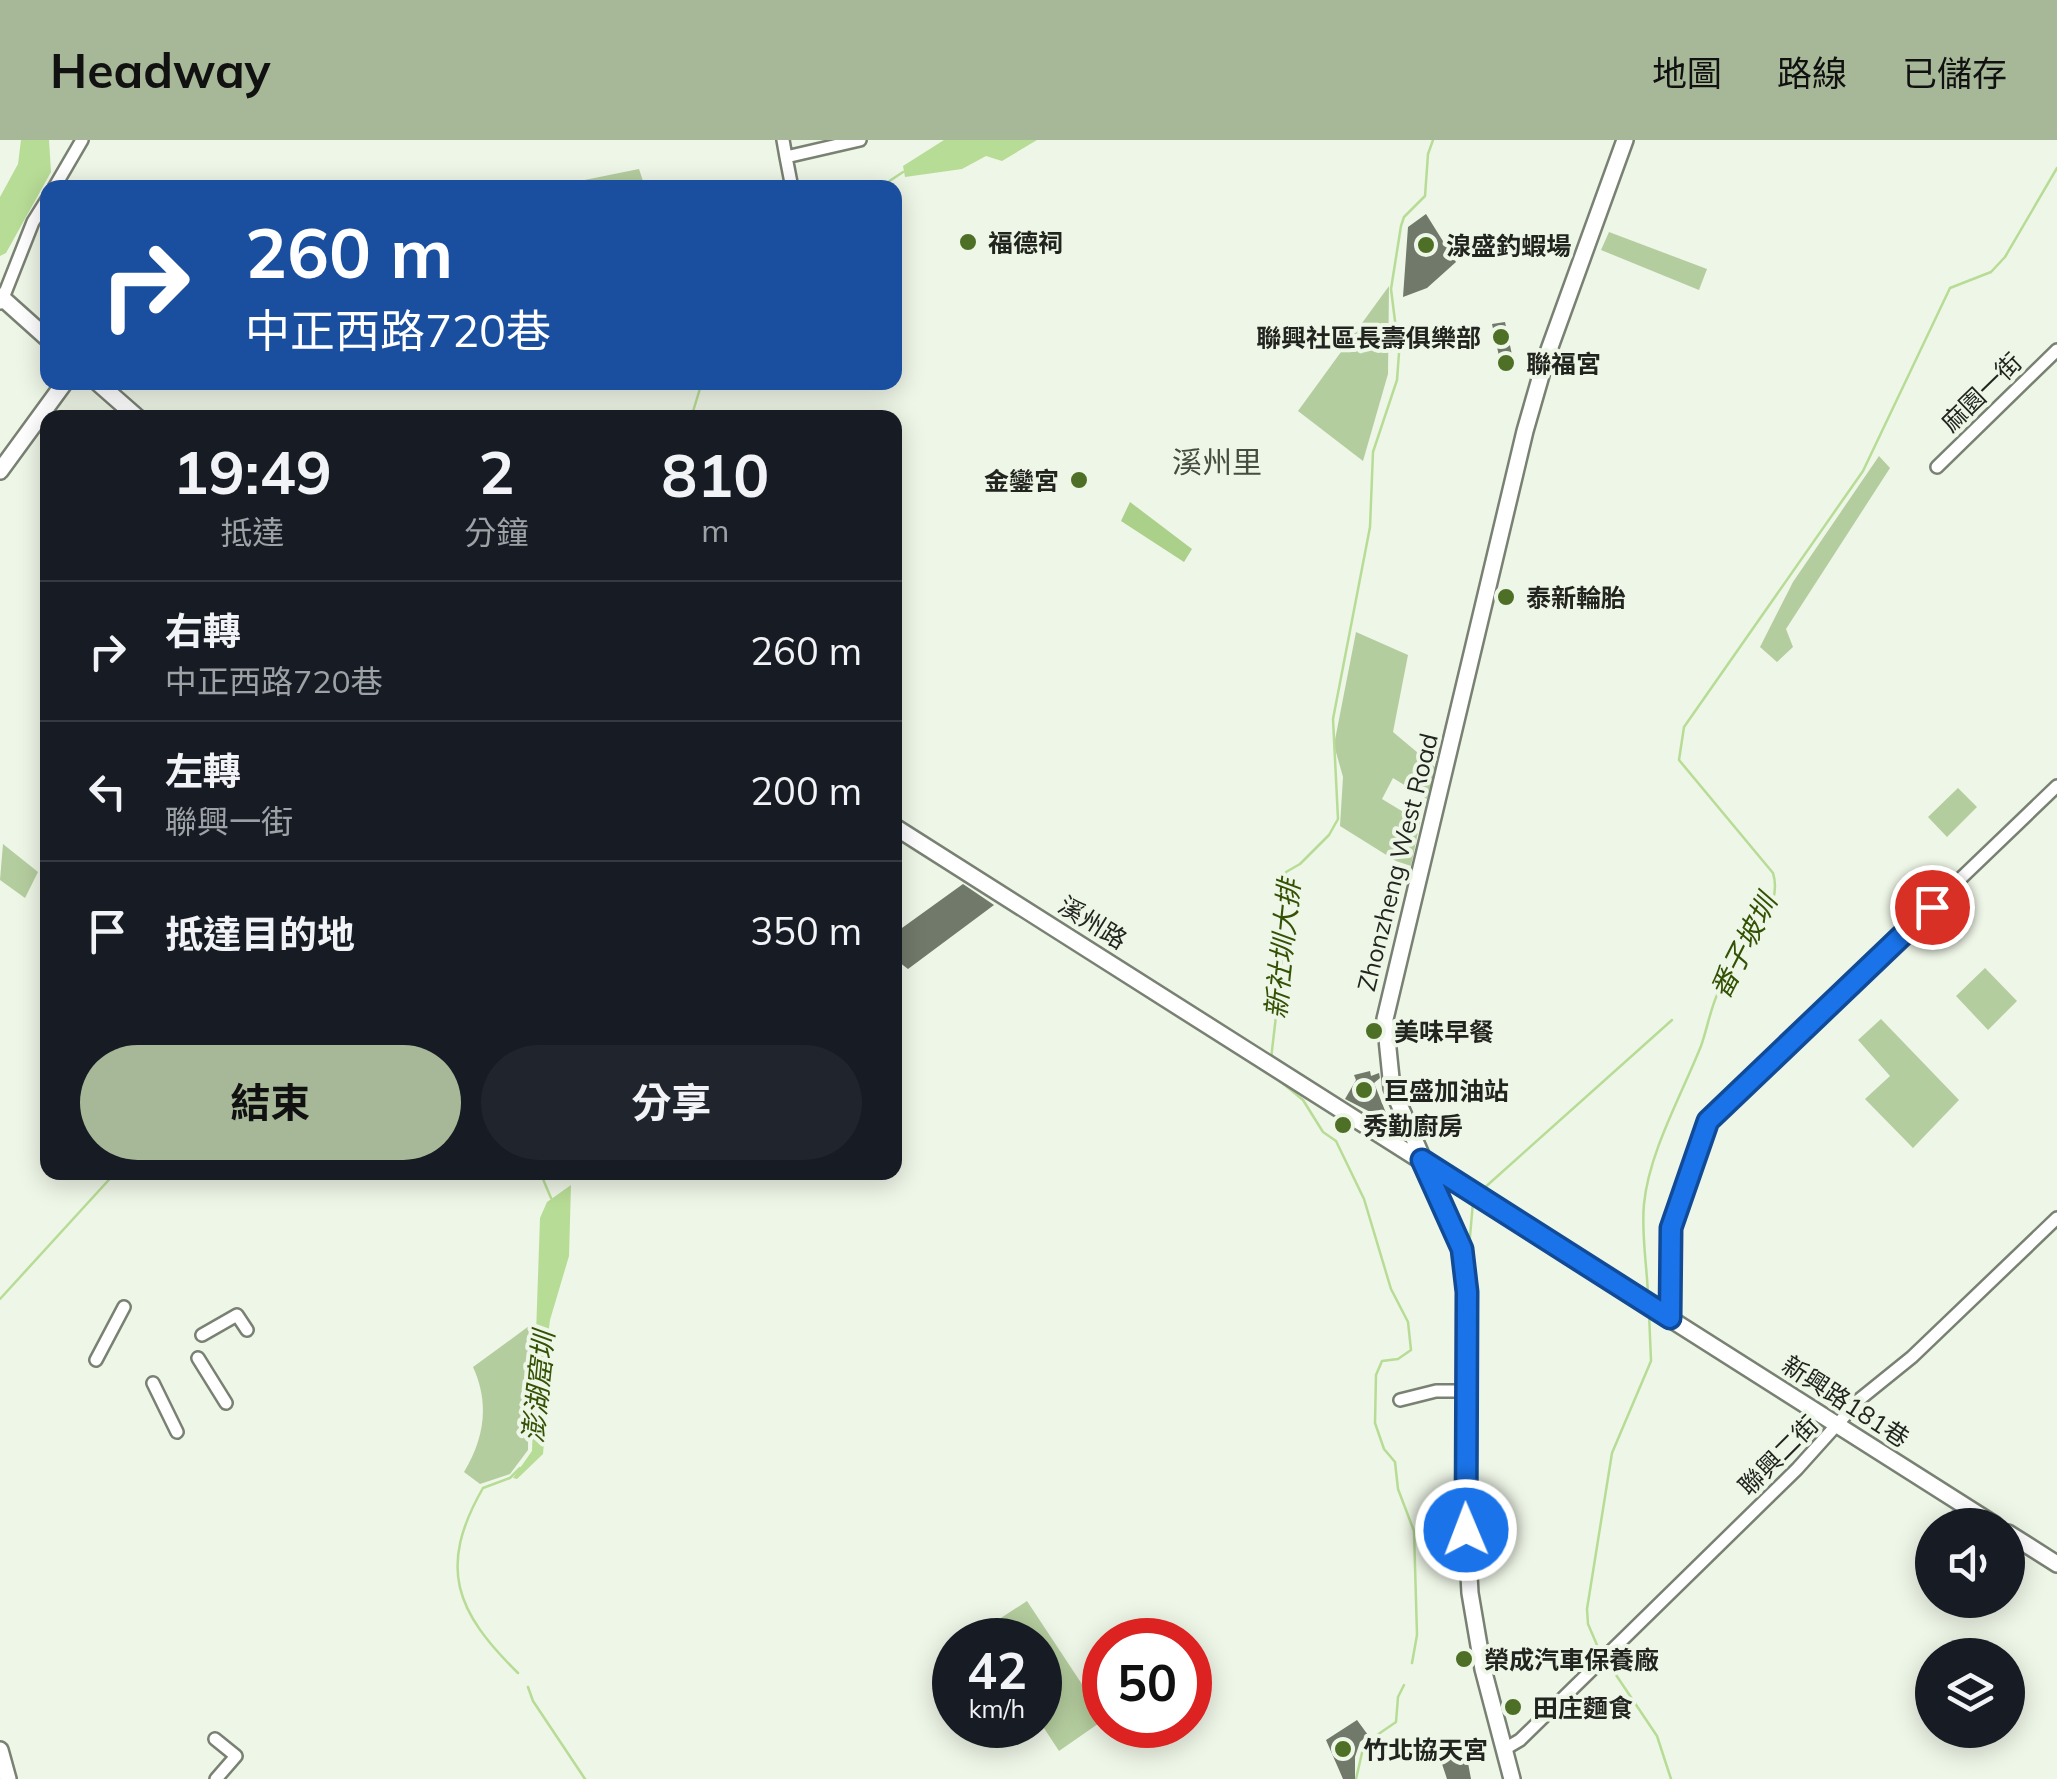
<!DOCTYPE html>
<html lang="zh-TW">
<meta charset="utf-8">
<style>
:root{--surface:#171b24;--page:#20242c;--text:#f1f3f6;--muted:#9ea1a6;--line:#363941;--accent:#a7b898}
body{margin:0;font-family:Mulish,"Noto Sans TC",sans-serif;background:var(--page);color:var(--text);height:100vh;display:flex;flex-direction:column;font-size:38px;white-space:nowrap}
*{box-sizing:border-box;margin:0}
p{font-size:32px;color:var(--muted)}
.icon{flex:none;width:55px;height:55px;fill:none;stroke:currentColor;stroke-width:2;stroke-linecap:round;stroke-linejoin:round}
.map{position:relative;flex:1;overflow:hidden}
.panel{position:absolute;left:40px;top:270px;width:862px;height:770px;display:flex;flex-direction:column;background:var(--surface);border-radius:20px;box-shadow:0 5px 25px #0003}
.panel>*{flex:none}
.hud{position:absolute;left:40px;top:40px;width:862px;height:210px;border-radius:20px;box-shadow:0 5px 25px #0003;background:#1a4fa0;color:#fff;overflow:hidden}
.buttons{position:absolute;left:1915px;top:1368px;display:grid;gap:20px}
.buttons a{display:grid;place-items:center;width:110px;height:110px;border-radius:50%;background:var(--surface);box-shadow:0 5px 25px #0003;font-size:50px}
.speed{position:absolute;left:932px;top:1478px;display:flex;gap:20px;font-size:50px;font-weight:700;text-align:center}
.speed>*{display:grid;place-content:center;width:130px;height:130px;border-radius:50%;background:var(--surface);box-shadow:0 5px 25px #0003;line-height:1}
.speed small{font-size:25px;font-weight:400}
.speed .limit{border:15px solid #d22;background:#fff;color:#111}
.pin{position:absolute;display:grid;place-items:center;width:85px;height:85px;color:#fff;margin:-42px;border:5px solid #fff;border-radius:50%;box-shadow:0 2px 10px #0007}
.me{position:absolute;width:110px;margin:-55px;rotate:359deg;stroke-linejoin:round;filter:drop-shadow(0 0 8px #0008)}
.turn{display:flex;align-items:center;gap:35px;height:210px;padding:0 40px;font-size:45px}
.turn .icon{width:130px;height:130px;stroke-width:2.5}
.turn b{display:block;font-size:70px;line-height:85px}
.eta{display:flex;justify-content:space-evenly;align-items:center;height:170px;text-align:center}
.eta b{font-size:60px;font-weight:700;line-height:70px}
.button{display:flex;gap:20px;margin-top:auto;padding:20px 40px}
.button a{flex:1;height:115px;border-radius:60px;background:var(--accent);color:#111;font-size:40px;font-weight:700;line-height:115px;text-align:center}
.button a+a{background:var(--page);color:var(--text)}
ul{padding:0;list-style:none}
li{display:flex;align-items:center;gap:30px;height:140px;padding:0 40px;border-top:2px solid var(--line)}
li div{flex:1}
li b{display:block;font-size:38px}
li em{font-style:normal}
header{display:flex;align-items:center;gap:60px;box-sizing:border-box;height:140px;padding:0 50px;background:var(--accent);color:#111}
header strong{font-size:48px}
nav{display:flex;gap:55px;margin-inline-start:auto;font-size:35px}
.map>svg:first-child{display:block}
.green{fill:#b4cd9e}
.forest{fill:#abd089}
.water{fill:#b7dc95}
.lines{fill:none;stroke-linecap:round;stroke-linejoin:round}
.stream{stroke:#b7dc95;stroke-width:2.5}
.building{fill:#71796b}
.street-casing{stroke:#798173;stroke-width:16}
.secondary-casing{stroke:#798173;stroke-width:20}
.street{stroke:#fff;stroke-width:11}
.secondary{stroke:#fff;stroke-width:15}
.route-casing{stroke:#114b97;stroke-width:25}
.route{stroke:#1a73e8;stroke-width:18}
.poi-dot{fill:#4d6f26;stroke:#eef6e7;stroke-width:4}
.labels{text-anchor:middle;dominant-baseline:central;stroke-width:8;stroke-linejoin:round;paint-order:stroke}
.poi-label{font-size:25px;font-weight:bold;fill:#22251f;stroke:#eef6e7;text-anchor:start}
.street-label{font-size:25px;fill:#22251f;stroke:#eef6e7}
.water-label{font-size:28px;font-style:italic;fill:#335204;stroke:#eef6e7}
.quarter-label{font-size:30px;fill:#464c40;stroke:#eef6e7}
</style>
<header>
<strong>Headway</strong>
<nav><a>地圖</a><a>路線</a><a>已儲存</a></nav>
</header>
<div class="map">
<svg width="2057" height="1639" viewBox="0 0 2057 1639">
<rect width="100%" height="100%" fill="#eef6e7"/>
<!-- green -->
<path class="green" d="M639,29l6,18h-95z
M1609,92l98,37 -8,21 -98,-40z
M1389,146l-1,88 -25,87 -65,-50z
M1879,316l11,12 -104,161 7,18 -16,15 -17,-15 33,-65z
M1356,492l52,23 -15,77 43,36 -9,31 -34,-21 -11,21 38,23 -9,44 -15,-5 -56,-35 3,-49 -9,-32z
M1958,648l19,19 -30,30 -19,-20z
M3,704l35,28 -13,26 -25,-18z
M1985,828l32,33 -29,29 -32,-34z
M1881,879l78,81 -46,48 -48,-49 25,-23 -32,-36z
M529,1186l-1,124 -18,24 -30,10 -16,-12c20,-33 26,-68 9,-105z
M1027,1461l78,118 -46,32 -19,-29v-82h-53l-6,-9z"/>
<!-- forest -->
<path class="forest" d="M1130,362l62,47 -8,13 -63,-41z"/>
<!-- water -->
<path class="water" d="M21,0h28l2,32 -45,81 -6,3v-59l18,-33z
M944,0h93l-35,21 -16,-5 -24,13 -57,8 -2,-11z
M571,1045l-2,71 -19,64 -3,24 3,33 -7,77 -26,25 -4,-1 19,-27 8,-233 7,-16z"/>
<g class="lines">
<!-- stream -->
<path class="stream" d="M879,48l24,-16
M691,278l11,-36
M1271,919l10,-86 5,-101 14,-8 29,-29 9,-16 -5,-100 37,-192 3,-75 24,-72 2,-27 -8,-64 10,-63 3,-9 21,-21 3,-42 5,-14
M1269,932l34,28 20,32 13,9 28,58 27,90 17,33 3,28 -13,9 -16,2 -6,14 -1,48 9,26 11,13 3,27 16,42 3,104 -5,28
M540,1032l11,26
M1482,1050l190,-170
M1469,1108l4,-46
M1471,1121l4,28
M1648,1155c-1,-29 -7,-62 -4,-91 5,-52 38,-110 57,-158 6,-17 9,-35 16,-51 15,-34 69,-81 56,-122l-94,-113 5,-33 179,-256 87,-183 41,-16 14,-15 52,-89
M0,1159l116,-127
M1600,1512l-12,-28 -1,-15 25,-156 39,-92 -2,-48
M1608,1523l49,73 14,43
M518,1533c-62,-61 -81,-105 -35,-185l27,-10 10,-10
M528,1547l5,14 52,78
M1356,1639l8,-35 32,-22 2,-25 6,-12"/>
</g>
<!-- building -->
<path class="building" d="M1426,74l30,48 -29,26 -24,9 5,-70z
M1505,182l9,42 -12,6 -10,-46z
M963,744l31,21 -86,64 -13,-10v-26z
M1370,931l1,5 8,-3 1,5 -6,5 12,30 -8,3 -33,-17 11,-19 -2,-5z
M1357,1580l11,15 -8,7 -5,15v22h-12l-17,-39z
M1466,1612l5,27h-24l-6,-18z"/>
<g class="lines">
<defs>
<path id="street" d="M783,0l3,17 74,-17
M786,17l6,31
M54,48l28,-48
M1,163l32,-81 15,-24
M1937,327l120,-117
M1670,1178l1,-90 37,-107 349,-335
M202,1195l35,-20 10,15
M198,1218l28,45
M96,1220l28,-53
M153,1243l24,49
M1400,1260l36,-9h30
M215,1599l21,17 -20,23
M1503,1610l17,-10 277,-271 63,-70 52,-42 145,-139"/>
<path id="secondary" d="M0,156l48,43
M97,242l41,36
M0,331l65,-89
M895,687l1100,698
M2008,1393l49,31
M0,1610l8,29
M1512,1639l-29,-110 -13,-76 -5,-90 2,-211 -5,-43 -70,-161 -7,-69 140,-588 21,-73 79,-218"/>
</defs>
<!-- street casing -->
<use href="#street" class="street-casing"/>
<!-- secondary casing -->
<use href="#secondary" class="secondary-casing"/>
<!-- street -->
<use href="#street" class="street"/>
<!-- secondary -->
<use href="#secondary" class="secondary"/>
</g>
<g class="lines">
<defs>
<path id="route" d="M1466,1390l1,-238 -5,-43 -40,-89 248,158 1,-90 37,-107 224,-214"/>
</defs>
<!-- route casing -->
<use href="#route" class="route-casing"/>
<!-- route -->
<use href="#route" class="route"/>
</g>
<!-- markers -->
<g class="poi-dot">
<circle cx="968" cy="102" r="10"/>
<circle cx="1426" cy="105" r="10"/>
<circle cx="1501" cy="197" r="10"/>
<circle cx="1506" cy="223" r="10"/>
<circle cx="1079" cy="340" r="10"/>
<circle cx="1506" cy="457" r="10"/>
<circle cx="1374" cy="891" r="10"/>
<circle cx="1364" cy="950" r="10"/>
<circle cx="1343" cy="985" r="10"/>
<circle cx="1464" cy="1519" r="10"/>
<circle cx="1513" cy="1567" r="10"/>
<circle cx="1343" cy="1609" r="10"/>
</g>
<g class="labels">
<!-- poi labels -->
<g class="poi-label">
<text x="988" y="102">福德祠</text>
<text x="1446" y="105">湶盛釣蝦場</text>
<text x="1481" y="197" text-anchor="end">聯興社區長壽俱樂部</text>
<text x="1526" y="223">聯福宮</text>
<text x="1059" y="340" text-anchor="end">金鑾宮</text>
<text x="1526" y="457">泰新輪胎</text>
<text x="1394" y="891">美味早餐</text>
<text x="1384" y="950">巨盛加油站</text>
<text x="1363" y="985">秀勤廚房</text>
<text x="1484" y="1519">榮成汽車保養廠</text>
<text x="1533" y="1567">田庄麵食</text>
<text x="1363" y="1609">竹北協天宮</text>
</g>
<!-- street labels -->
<g class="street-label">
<text transform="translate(1981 252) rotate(-44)">麻園一街</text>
<text transform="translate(1397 722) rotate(-76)">Zhonzheng West Road</text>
<text transform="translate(1093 782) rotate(32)">溪州路</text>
<text transform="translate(1846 1261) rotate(33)">新興路181巷</text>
<text transform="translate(1778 1315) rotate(-45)">聯興二街</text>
</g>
<!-- water labels -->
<g class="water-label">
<text transform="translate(1743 806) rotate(-63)">番子坡圳</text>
<text transform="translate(1282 809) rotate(-84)">新社圳大排</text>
<text transform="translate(538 1247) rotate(-84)">澎湖窟圳</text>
</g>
<!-- quarter labels -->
<g class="quarter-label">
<text x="1217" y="322">溪州里</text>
</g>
</g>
</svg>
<div class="buttons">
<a><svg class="icon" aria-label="sound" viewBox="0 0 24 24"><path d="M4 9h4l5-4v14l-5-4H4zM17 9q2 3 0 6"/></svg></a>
<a><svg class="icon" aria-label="layers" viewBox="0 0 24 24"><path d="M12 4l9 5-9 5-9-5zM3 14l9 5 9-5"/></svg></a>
</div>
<div class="speed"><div>42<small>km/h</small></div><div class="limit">50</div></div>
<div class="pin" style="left:1932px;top:767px;background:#d93025"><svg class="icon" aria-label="arrive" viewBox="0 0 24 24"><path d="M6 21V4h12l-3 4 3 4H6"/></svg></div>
<svg class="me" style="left:1466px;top:1390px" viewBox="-20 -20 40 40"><circle r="17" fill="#1a73e8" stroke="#fff" stroke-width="3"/><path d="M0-11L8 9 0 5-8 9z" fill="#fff"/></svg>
<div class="hud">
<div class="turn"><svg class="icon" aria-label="right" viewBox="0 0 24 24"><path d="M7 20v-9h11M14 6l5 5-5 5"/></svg><div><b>260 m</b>中正西路720巷</div></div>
</div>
<section class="panel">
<div class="eta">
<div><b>19:49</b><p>抵達</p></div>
<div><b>2</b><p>分鐘</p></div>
<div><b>810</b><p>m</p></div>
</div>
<ul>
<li><svg class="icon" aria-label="right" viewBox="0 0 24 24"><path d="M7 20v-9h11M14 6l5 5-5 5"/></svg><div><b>右轉</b><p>中正西路720巷</p></div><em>260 m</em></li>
<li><svg class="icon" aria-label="left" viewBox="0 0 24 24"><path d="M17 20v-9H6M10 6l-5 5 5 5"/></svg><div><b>左轉</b><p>聯興一街</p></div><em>200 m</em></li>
<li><svg class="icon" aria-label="arrive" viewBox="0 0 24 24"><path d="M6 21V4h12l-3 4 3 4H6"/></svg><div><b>抵達目的地</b></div><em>350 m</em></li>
</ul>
<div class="button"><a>結束</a><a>分享</a></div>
</section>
</div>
